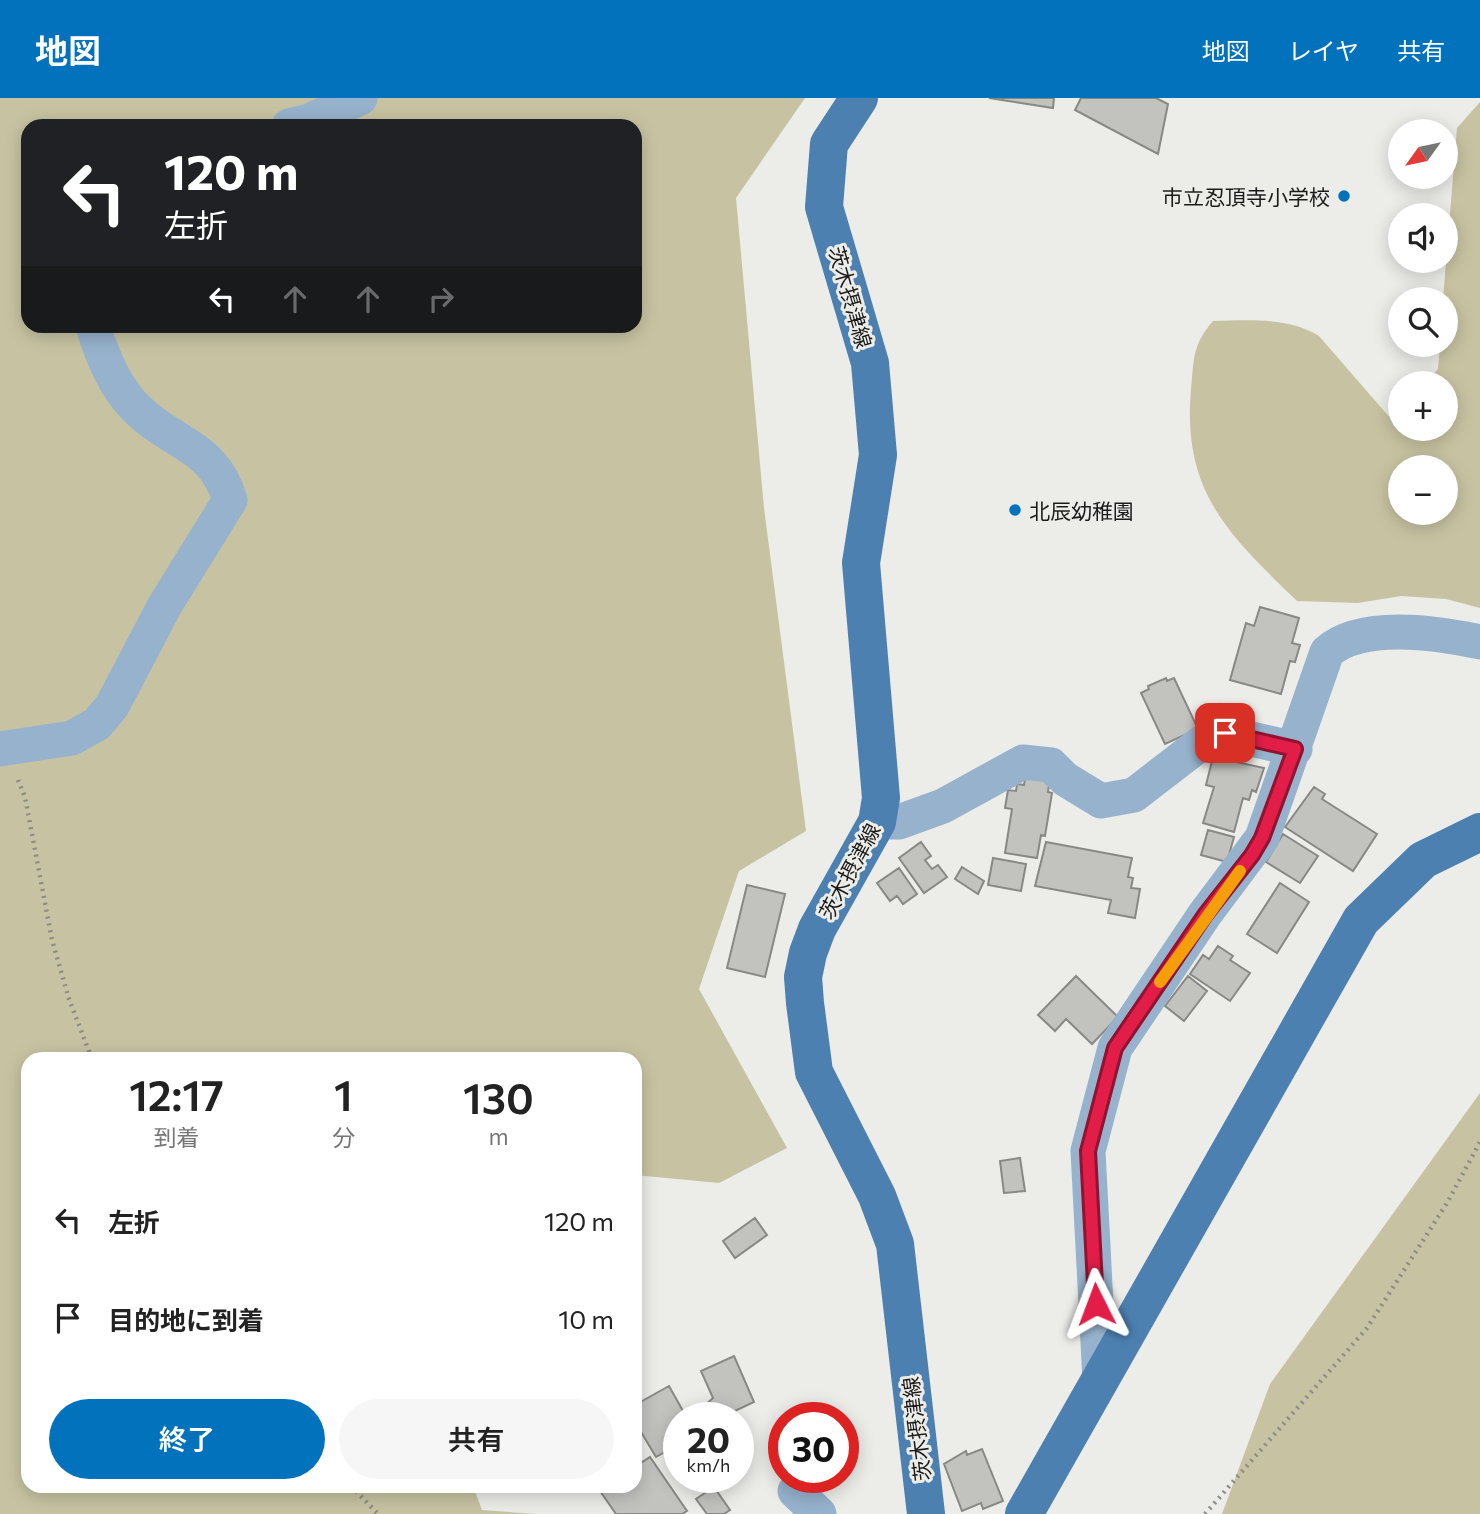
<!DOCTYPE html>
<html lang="ja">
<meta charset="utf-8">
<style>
:root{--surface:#fff;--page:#f6f6f6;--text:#222;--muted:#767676;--accent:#0372bc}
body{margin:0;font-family:Commissioner,"Noto Sans JP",sans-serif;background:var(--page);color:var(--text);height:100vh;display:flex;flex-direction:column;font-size:26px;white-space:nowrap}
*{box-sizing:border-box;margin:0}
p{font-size:23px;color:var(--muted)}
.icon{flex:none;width:38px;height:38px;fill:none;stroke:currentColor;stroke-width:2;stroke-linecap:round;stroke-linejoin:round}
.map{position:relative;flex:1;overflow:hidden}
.panel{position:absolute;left:21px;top:954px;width:621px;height:441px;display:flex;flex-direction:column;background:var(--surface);border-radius:21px;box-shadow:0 4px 18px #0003}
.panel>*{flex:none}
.banner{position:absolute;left:21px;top:21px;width:621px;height:214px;border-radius:21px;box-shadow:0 4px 18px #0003;background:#202124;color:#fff;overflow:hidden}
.needle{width:46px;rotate:237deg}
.buttons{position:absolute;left:1388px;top:21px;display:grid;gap:14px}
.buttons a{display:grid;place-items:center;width:70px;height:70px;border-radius:50%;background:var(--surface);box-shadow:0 4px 18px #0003;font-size:35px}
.speed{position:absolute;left:663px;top:1304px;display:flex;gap:14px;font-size:35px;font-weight:700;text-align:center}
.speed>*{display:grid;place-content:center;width:91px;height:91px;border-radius:50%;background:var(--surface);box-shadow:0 4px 18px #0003;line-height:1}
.speed small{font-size:18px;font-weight:400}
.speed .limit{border:10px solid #d22;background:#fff;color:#111}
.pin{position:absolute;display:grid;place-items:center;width:60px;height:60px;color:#fff;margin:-30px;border-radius:14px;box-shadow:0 4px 10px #0006}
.me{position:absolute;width:77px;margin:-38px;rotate:357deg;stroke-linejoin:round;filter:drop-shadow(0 0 5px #0008)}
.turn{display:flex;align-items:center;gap:24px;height:147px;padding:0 28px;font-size:32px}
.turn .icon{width:91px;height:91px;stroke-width:2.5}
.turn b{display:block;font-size:49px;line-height:60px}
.lanes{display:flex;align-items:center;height:66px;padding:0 28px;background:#0003;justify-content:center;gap:35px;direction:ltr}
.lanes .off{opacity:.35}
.eta{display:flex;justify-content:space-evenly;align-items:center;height:119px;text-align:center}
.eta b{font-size:42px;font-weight:600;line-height:49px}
.cta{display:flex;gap:14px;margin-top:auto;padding:14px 28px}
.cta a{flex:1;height:80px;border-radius:42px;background:var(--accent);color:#fff;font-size:28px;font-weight:600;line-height:80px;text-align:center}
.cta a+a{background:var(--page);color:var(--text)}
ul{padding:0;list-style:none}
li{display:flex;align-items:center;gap:21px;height:98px;padding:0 28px}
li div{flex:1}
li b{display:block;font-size:26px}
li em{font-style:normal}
header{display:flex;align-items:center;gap:42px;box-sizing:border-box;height:98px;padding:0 35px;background:var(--accent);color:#fff}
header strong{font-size:33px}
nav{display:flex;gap:38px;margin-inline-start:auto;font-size:24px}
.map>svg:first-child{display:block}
.green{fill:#c7c3a2;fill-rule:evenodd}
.building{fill:#c2c2bf;stroke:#888885;stroke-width:2}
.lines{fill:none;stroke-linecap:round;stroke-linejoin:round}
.path{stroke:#8b8b89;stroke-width:4.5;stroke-dasharray:2 5;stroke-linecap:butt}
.street{stroke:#97b2cd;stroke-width:35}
.primary{stroke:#4c80b0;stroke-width:38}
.route-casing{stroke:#92132f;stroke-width:18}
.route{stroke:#e11d48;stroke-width:12}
.slow{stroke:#f59e0b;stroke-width:12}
.poi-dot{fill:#0372bc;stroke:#ecece9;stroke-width:2.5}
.labels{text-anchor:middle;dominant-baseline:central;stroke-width:6;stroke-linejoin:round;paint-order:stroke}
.poi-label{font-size:21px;fill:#1b1b1a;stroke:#ecece9;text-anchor:end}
.street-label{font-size:21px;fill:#1b1b1a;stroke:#ecece9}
</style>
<header>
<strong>地図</strong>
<nav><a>地図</a><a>レイヤ</a><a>共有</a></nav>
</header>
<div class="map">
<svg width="1480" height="1416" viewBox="0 0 1480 1416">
<rect width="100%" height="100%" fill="#ecece9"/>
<!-- green -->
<path class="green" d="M0,0h805l-69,100 28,310 42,323 -67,40 -40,118 88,159 -68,35 -84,-8v-116h-607v427h445l9,24 55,4h-537zM28,28h607v200h-607z
M1480,4v506l-34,-9 -45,-3 -43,7 -61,-2c-68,-66 -115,-109 -106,-211 3,-30 1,-45 22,-69 35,-1 76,-4 106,15l72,83 9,-9v19h46v-46h-21l13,-14 2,-24h6l-3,-46 14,-171zM1400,369h46v46h-46z
M1480,995v421h-258l48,-130z"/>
<!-- building -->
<path class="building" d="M989,0h65l-1,10z
M1081,0h75l12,6 -10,50 -83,-44z
M1260,509l39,11 -7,25 8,2 -5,17 -5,-1 -9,33 -51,-14 16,-57 8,3z
M1166,580l1,3 7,-3 24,51 -33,15 -24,-51 8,-4 -1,-3z
M1221,606l19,6 -3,12 -19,-5z
M1213,659l51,11 -8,24 -4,-2 -3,10 -6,-2 -9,34 -31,-9 11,-36 -8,-2z
M1026,675l24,4 -2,15 4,1 -7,43 -4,-1 -4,23 -32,-5 7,-44 -7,-1 3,-18 8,1 1,-7 7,1z
M1314,689l11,7 -3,5 55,35 -24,37 -68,-44z
M1208,732l26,7 -7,25 -26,-7z
M1283,736l35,22 -18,27 -34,-21z
M921,744l10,14 -6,4 7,9 6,-4 9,12 -23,16 -25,-35z
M1046,744l86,16 -4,19 5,1 -2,10 9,1 -5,29 -27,-5 3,-13 -76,-14z
M993,760l33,6 -5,27 -33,-6z
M962,769l22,14 -6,13 -23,-15z
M899,770l18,26 -14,10 -6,-8 -7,5 -13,-18z
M1280,785l29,19 -32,51 -30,-19z
M747,787l38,9 -20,83 -38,-9z
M1218,848l15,10 -3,4 20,13 -20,28 -40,-27 13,-19 6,4z
M1076,878l42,41 -26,27 -26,-25 -11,12 -17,-16z
M1188,878l19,15 -23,30 -19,-15z
M1020,1060l5,33 -21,2 -4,-32z
M755,1120l12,17 -32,23 -12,-17z
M734,1258l20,46 -34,16h-12l-5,-11 10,-9 -12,-27z
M669,1288l18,32h-8v26l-23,13 -21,-35v-17z
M982,1351l21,52 -20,8 -2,-6 -19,8 -18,-47 22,-13 1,4z
M650,1359l37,54 -5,3h-66l-16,-23 8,-5h27v-19z
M714,1389l16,23 -6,4h-17l-11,-15z"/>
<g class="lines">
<!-- path -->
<path class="path" d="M18,682l7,17 27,143 17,59 23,60
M351,1388l27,28
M1205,1416l162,-186 80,-125 33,-61"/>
<!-- street -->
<path class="street" d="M289,28l20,-5 51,-23
M0,651l72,-11 25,-14 15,-18 53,-101 65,-105c-16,-54 -54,-54 -91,-89 -24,-22 -37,-55 -46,-85
M877,724h22l44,-16 80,-44 28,3 14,14 36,22 33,-6 79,-61 12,-1 70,16
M1100,1283l-12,-230 27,-103 90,-134 57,-76 65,-186c35,-31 111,-19 153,-10
M795,1393l24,23"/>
<!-- primary -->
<path class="primary" d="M859,0l-30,46 -5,63 46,156 8,92 -17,108 20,235 -4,24 -60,107 -9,24 -5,24 2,26 9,69 63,124 18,48 31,270
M1024,1416l337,-594 62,-60 57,-28"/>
</g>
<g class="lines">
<defs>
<path id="route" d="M1096,1206l-8,-153 27,-103 90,-133 47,-60 10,-17 33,-89 -70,-16"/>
</defs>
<!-- route casing -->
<use href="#route" class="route-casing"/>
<!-- route -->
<use href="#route" class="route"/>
<!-- slow -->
<path class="slow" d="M1160,884l80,-111"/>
</g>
<!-- markers -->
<g class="poi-dot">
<circle cx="1344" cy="98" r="7"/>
<circle cx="1015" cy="412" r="7"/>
</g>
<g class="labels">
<!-- poi labels -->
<g class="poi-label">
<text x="1330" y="98">市立忍頂寺小学校</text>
<text x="1029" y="412" text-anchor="start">北辰幼稚園</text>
</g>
<!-- street labels -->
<g class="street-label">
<text transform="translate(851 199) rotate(74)">茨木摂津線</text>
<text transform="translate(849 773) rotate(-62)">茨木摂津線</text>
<text transform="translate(916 1331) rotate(-97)">茨木摂津線</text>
</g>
</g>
</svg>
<div class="buttons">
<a><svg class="needle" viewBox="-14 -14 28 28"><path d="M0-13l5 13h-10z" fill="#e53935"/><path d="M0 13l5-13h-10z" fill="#767676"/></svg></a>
<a><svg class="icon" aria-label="sound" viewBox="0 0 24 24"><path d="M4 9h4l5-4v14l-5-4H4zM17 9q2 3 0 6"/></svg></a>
<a><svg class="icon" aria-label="search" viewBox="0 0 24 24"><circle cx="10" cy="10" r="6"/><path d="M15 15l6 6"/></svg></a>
<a>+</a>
<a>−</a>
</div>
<div class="speed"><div>20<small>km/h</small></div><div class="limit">30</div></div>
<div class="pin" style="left:1225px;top:635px;background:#d93025"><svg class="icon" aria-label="arrive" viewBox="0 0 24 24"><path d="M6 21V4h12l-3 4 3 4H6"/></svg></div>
<svg class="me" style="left:1096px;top:1206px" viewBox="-20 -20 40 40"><path d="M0-17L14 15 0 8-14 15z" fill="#e11d48" stroke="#fff" stroke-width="4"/></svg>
<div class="banner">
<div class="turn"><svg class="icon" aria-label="left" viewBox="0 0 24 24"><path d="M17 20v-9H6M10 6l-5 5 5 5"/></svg><div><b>120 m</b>左折</div></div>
<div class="lanes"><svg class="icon" aria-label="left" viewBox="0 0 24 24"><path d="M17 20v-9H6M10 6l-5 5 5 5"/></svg><svg class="icon off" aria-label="ahead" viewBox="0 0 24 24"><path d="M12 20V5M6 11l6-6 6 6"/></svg><svg class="icon off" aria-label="ahead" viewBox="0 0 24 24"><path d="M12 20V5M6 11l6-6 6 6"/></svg><svg class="icon off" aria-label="right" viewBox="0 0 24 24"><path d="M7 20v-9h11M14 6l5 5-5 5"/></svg></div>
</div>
<section class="panel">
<div class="eta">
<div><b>12:17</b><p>到着</p></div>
<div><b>1</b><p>分</p></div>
<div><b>130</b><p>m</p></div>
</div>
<ul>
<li><svg class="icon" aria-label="left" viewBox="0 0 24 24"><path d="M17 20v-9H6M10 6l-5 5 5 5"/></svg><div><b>左折</b></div><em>120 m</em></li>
<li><svg class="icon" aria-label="arrive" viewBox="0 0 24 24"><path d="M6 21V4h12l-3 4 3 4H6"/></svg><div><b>目的地に到着</b></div><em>10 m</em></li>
</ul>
<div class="cta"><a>終了</a><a>共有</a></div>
</section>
</div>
